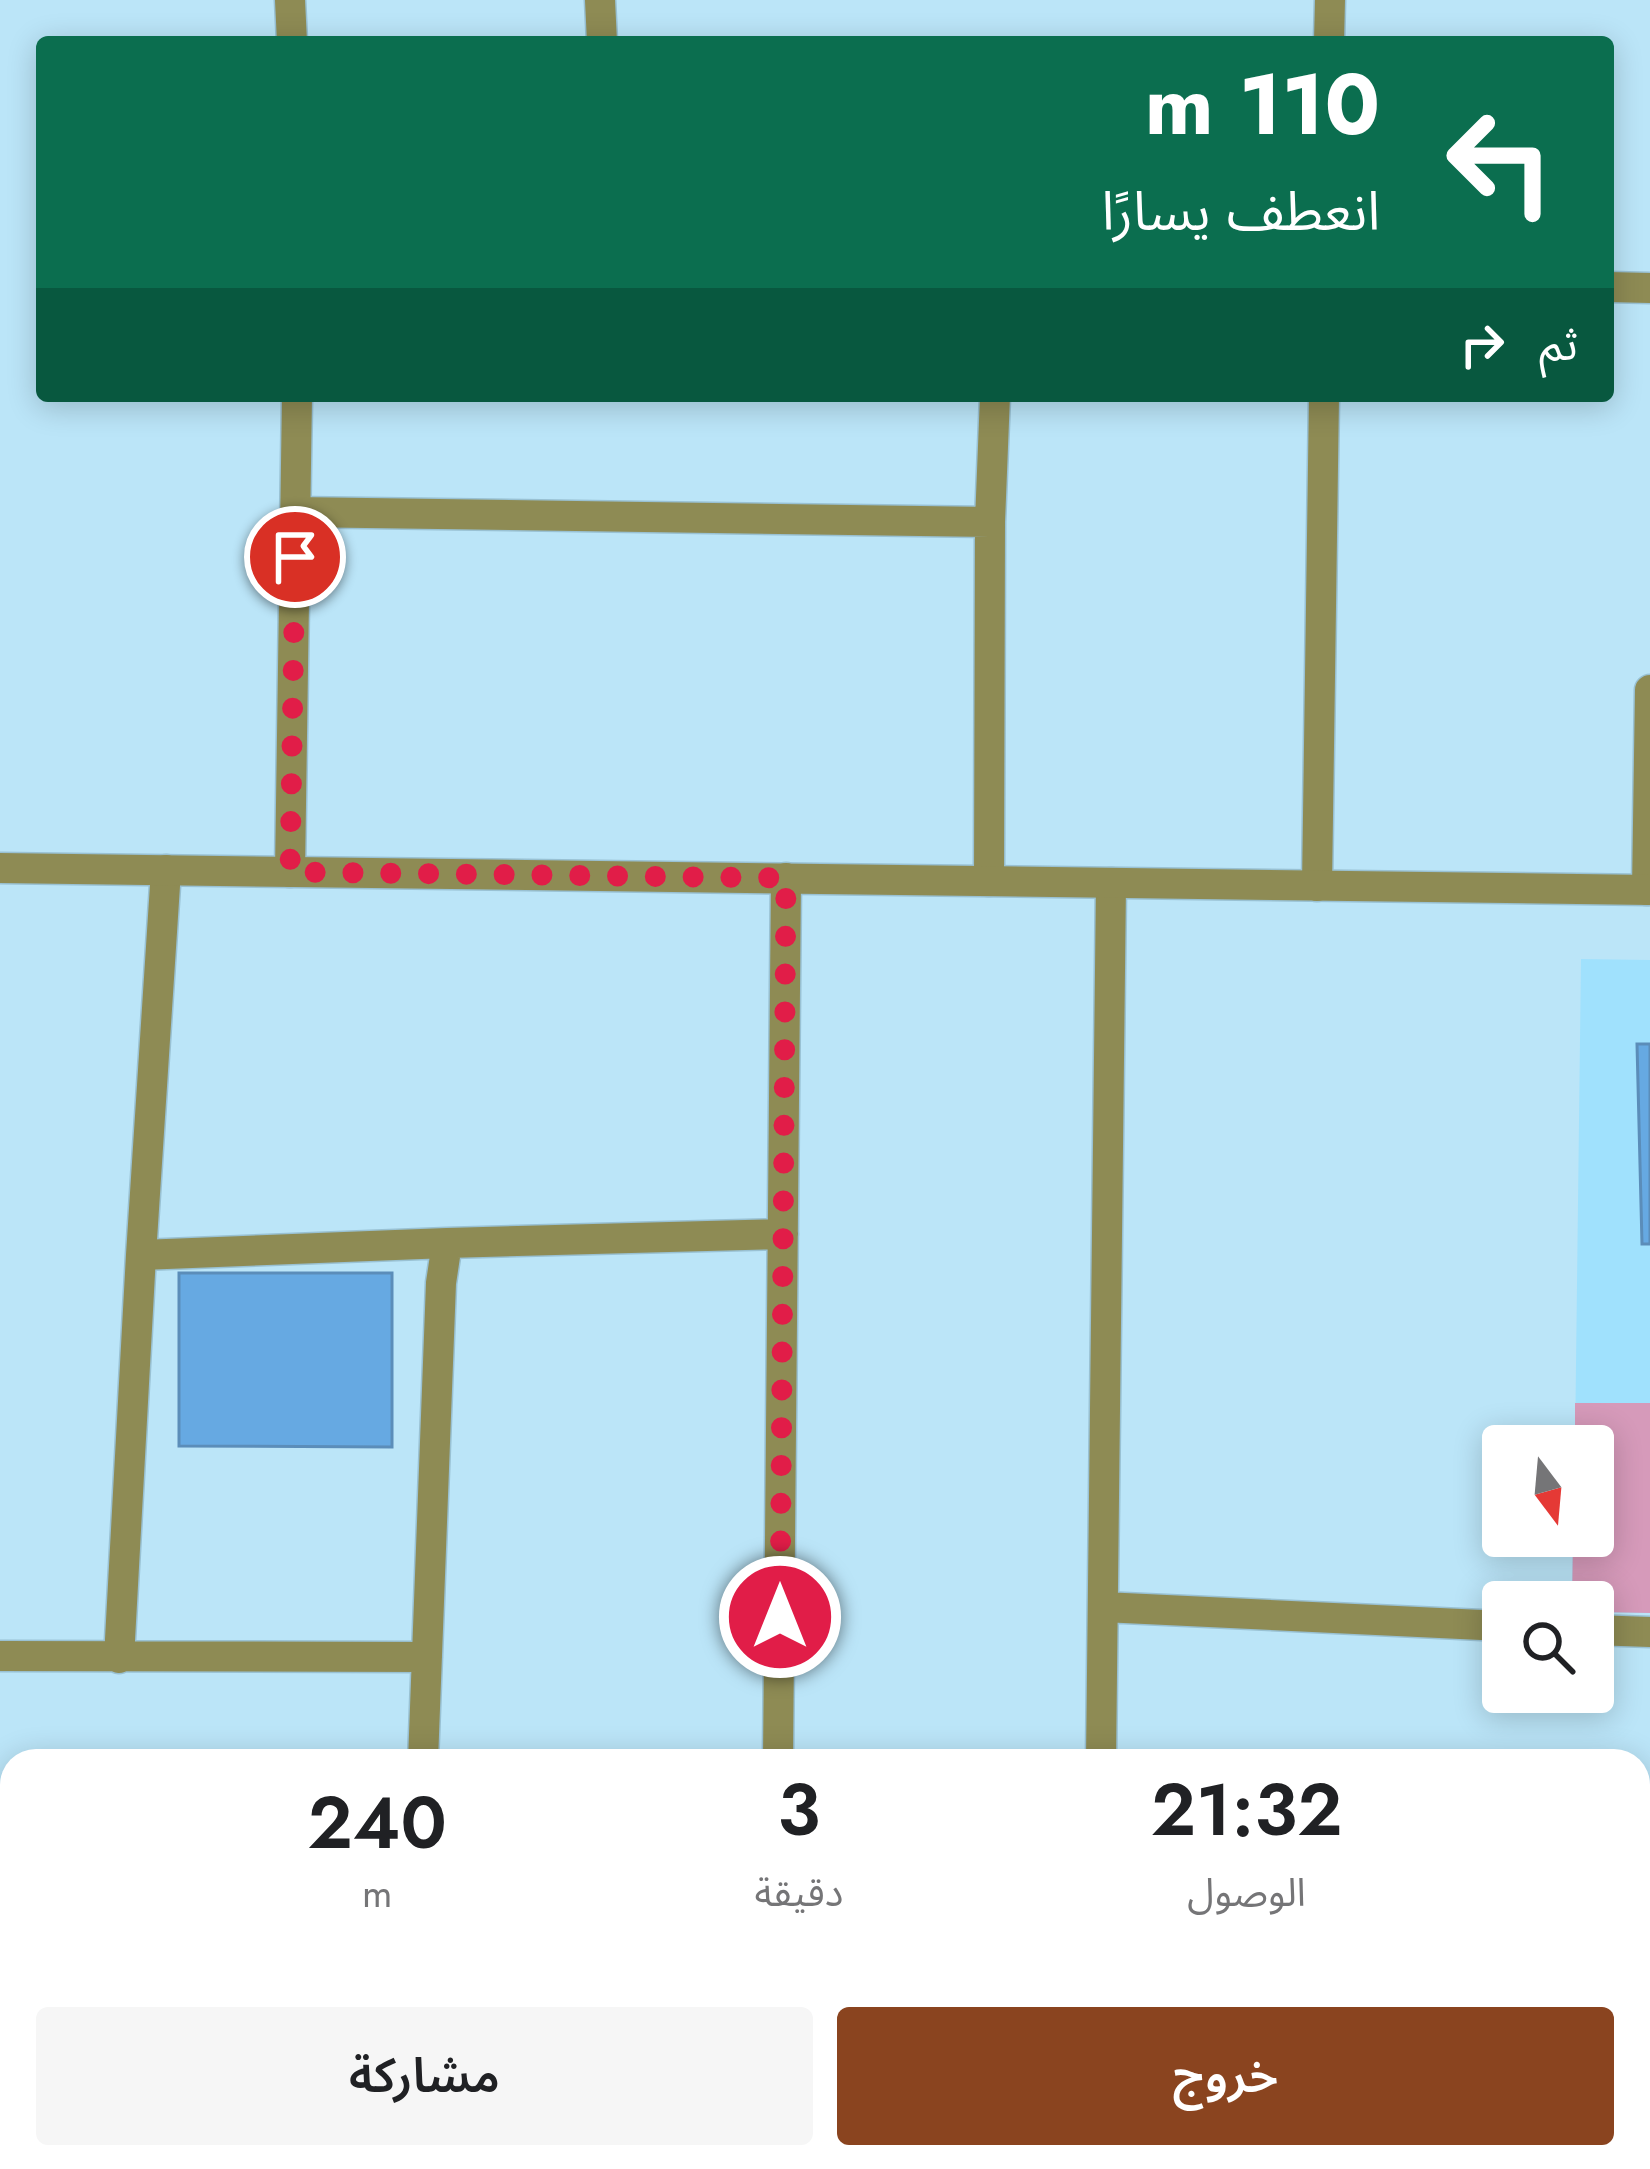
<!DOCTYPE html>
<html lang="ar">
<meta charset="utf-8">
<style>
:root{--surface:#fff;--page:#f6f6f6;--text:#202124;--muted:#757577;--accent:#8a441f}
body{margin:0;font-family:Jost,"Noto Sans Arabic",sans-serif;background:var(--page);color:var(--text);direction:rtl;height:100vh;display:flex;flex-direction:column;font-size:45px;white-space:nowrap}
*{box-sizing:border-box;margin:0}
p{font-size:39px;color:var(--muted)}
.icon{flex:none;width:66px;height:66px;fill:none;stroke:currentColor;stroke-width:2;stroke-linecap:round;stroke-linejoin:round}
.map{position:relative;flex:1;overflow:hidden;direction:ltr}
.drawer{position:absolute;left:0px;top:1749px;width:1650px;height:420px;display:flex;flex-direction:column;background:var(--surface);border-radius:36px 36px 0 0;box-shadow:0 6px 30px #0003;direction:rtl}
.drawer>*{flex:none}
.hud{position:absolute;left:36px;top:36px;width:1578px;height:366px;border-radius:12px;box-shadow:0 6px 30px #0003;direction:rtl;background:#0b6e4f;color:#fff;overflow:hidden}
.needle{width:78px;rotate:164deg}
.fabs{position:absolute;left:1482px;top:1425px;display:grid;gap:24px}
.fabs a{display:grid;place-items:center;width:132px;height:132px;border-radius:12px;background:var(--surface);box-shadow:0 6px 30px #0003;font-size:60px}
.pin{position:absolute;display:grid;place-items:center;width:102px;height:102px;color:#fff;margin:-51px;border:6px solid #fff;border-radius:50%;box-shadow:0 3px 12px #0007}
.me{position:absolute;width:132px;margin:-66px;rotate:0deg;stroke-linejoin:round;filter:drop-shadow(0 0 9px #0008)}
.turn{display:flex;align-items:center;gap:42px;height:252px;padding:0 36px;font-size:54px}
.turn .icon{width:156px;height:156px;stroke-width:2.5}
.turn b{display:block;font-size:84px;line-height:102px}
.then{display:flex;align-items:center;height:114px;padding:0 36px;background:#0003;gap:24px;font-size:45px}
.eta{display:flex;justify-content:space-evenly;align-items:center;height:204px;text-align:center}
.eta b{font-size:72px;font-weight:600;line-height:84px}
.button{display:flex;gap:24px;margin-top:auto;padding:24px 36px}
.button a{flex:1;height:138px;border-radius:12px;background:var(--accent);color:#fff;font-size:48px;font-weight:600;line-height:138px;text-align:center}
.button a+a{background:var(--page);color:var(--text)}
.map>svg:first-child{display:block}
.built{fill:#a0e1fd}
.green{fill:#d69aba}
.building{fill:#66a9e2;stroke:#5b8db9;stroke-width:3}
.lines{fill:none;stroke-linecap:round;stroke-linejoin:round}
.minor-casing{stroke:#99c1d3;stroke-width:33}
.tertiary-casing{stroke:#99c1d3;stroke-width:33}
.minor{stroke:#8e8b54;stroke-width:30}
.tertiary{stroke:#8e8b54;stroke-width:30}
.route{stroke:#e11d48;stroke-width:21;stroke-dasharray:0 37.8}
</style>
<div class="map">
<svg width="1650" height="2169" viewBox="0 0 1650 2169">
<rect width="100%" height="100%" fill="#bbe5f8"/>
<!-- built -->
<path class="built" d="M1581,959l69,1v653l-57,-1v-10h-21l1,-66h20v-90h-18z"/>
<!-- green -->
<path class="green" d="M1575,1403h75v210l-57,-1v-10h-21l1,-66h20v-90h-18z"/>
<!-- building -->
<path class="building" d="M1637,1044h13v200h-8z
M179,1273h213v174l-213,-1z"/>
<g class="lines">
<defs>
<path id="minor" d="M290,0l2,42
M600,0l2,42
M1329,42l1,-42
M1608,287l42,1
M295,512l695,10 5,-126
M166,870l-25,385 306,-12 -6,40 -18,478
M290,872l7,-476
M989,881l1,-359
M1317,886l7,-490
M1647,890l3,-200
M447,1243l336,-9
M1103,1607l400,19
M1593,1630l57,2
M0,1656l427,1
M119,1658l22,-403
M778,1761l8,-883
M1101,1761l10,-878
M0,1982h12
M1638,1988l12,1
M1101,2157v12
M775,2169v-12"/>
<path id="tertiary" d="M0,868l1650,22"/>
</defs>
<!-- minor casing -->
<use href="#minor" class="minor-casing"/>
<!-- tertiary casing -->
<use href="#tertiary" class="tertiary-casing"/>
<!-- minor -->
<use href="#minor" class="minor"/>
<!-- tertiary -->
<use href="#tertiary" class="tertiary"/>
</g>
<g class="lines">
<!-- route -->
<path class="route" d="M295,557l-5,315 496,6 -6,739"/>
</g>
</svg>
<div class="fabs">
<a><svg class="needle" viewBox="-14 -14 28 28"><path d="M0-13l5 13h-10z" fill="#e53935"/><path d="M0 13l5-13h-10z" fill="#757577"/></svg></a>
<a><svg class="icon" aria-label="search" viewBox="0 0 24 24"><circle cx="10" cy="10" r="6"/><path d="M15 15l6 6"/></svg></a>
</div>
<div class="pin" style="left:295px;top:557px;background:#d93025"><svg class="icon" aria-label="arrive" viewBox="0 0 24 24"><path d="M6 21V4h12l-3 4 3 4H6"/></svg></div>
<svg class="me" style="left:780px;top:1617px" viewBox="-20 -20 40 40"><circle r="17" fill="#e11d48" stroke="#fff" stroke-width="3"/><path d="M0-11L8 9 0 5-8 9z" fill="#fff"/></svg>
<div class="hud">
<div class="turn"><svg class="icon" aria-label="left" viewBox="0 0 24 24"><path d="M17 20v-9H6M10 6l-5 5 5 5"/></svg><div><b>110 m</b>انعطف يسارًا</div></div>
<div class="then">ثم<svg class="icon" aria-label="right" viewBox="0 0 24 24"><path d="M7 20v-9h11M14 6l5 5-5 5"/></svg></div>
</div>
<section class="drawer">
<div class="eta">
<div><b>21:32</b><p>الوصول</p></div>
<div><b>3</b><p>دقيقة</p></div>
<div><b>240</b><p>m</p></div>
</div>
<div class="button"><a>خروج</a><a>مشاركة</a></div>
</section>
</div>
